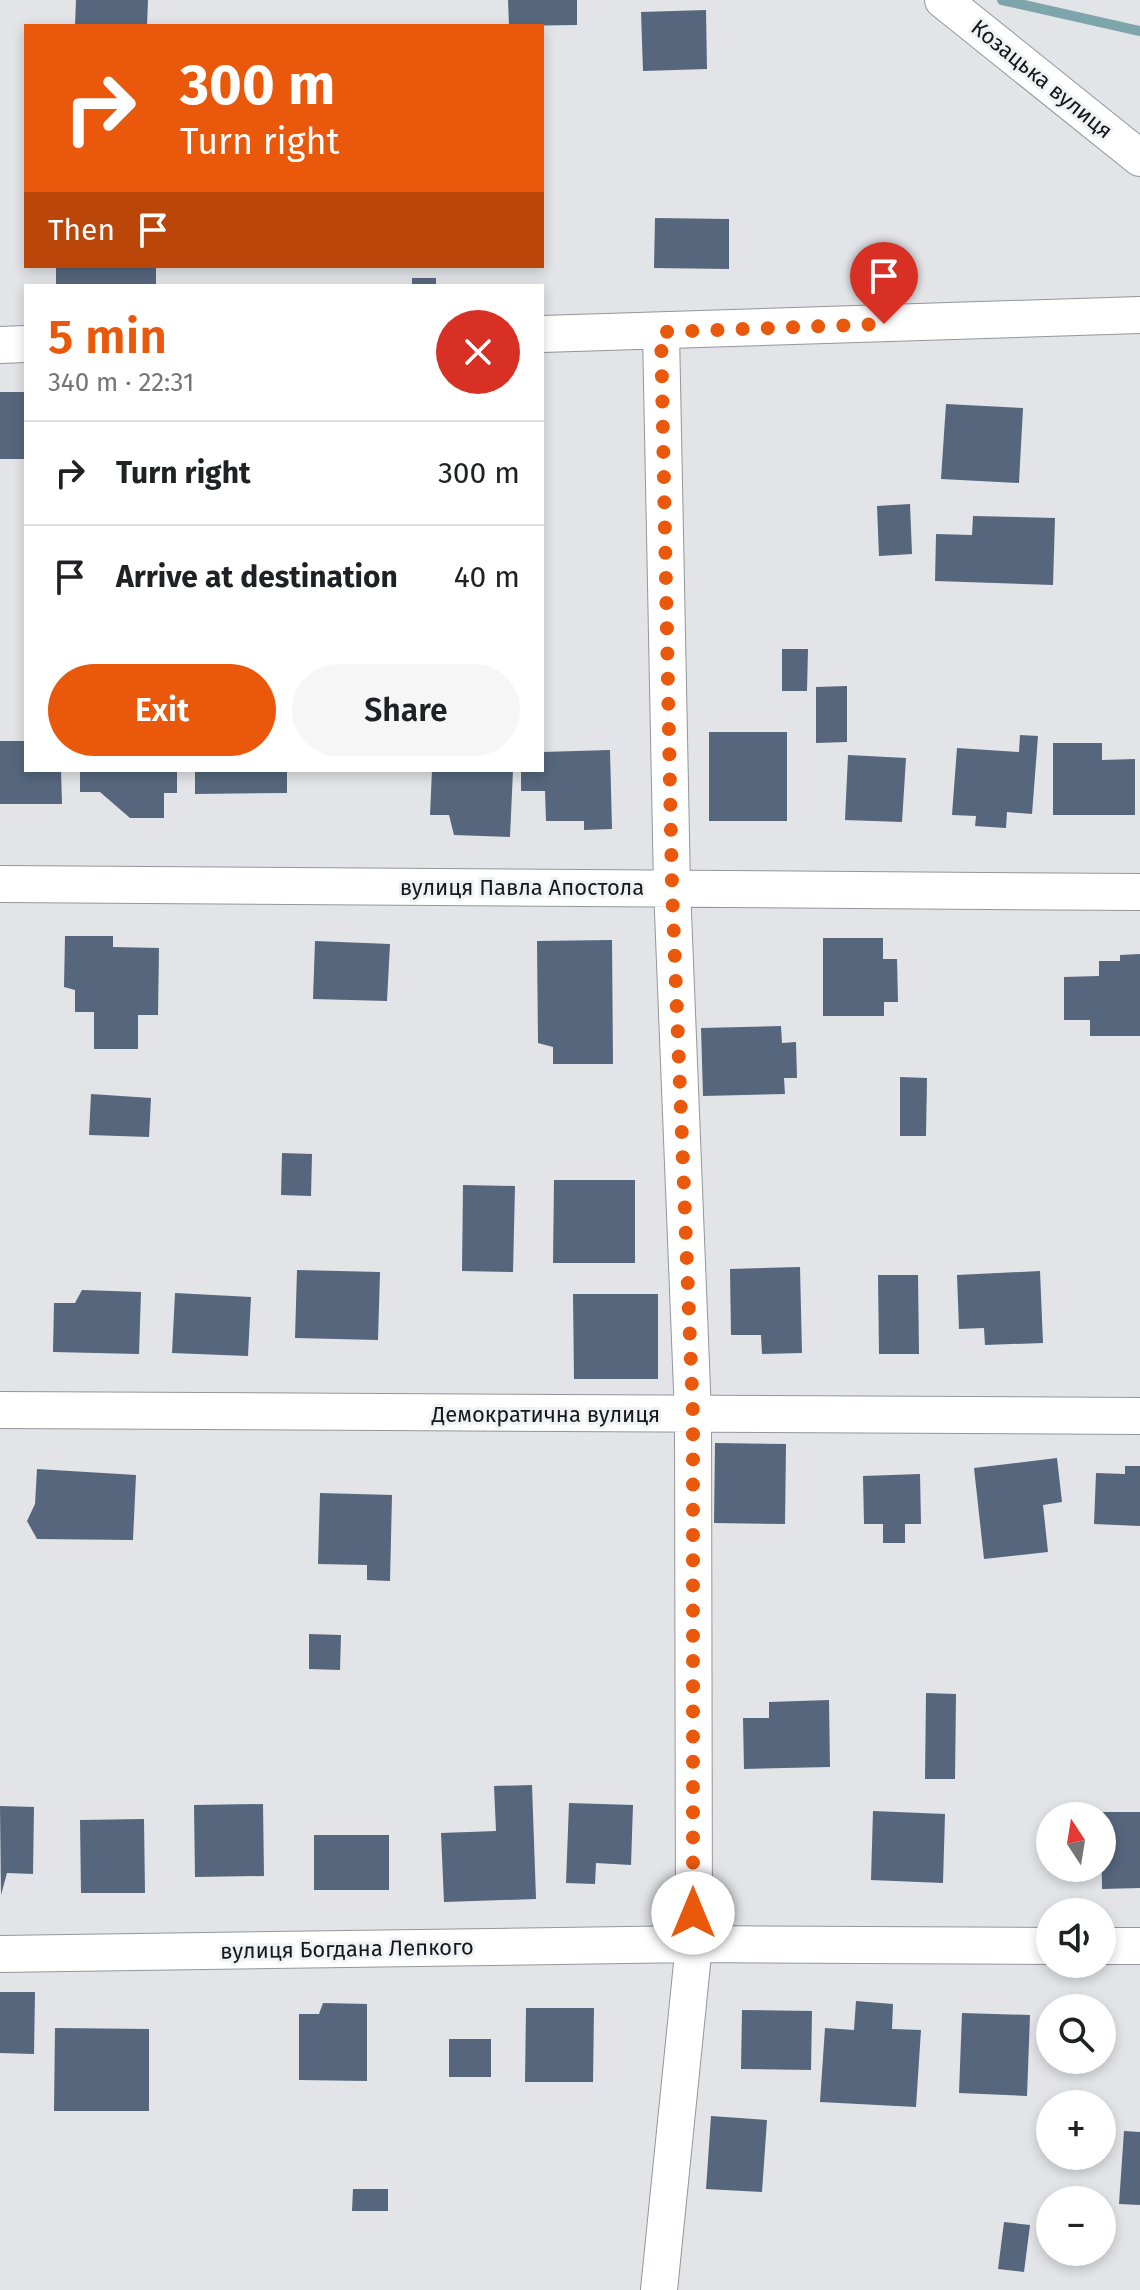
<!DOCTYPE html>
<meta charset="utf-8">
<style>
:root{--surface:#fff;--page:#f6f6f6;--text:#202124;--muted:#757577;--line:#e0e0e0;--accent:#ea580c}
body{margin:0;font-family:"Fira Sans",sans-serif;background:var(--page);color:var(--text);height:100vh;display:flex;flex-direction:column;font-size:30px;white-space:nowrap}
*{box-sizing:border-box;margin:0}
p{font-size:26px;color:var(--muted)}
.icon{flex:none;width:44px;height:44px;fill:none;stroke:currentColor;stroke-width:2;stroke-linecap:round;stroke-linejoin:round}
.map{position:relative;flex:1;overflow:hidden}
.side{position:absolute;left:24px;top:284px;width:520px;height:488px;display:flex;flex-direction:column;background:var(--surface);border-radius:0px;box-shadow:0 4px 12px #0003}
.side>*{flex:none}
.guide{position:absolute;left:24px;top:24px;width:520px;height:244px;border-radius:0px;box-shadow:0 4px 12px #0003;background:#ea580c;color:#fff;overflow:hidden}
.needle{width:52px;rotate:348deg}
.controls{position:absolute;left:1036px;top:1802px;display:grid;gap:16px}
.controls a{display:grid;place-items:center;width:80px;height:80px;border-radius:50%;background:var(--surface);box-shadow:0 4px 12px #0003;font-size:40px}
.pin{position:absolute;display:grid;place-items:center;width:68px;height:68px;color:#fff;margin:-82px -34px;border-radius:50% 50% 50% 0;rotate:-45deg;box-shadow:0 0 8px #0007}
.pin .icon{rotate:45deg}
.me{position:absolute;width:88px;margin:-44px;rotate:0deg;stroke-linejoin:round;filter:drop-shadow(0 0 6px #0008)}
.turn{display:flex;align-items:center;gap:28px;height:168px;padding:0 24px;font-size:36px}
.turn .icon{width:104px;height:104px;stroke-width:2.5}
.turn b{display:block;font-size:56px;line-height:68px}
.then{display:flex;align-items:center;height:76px;padding:0 24px;background:#0003;gap:16px;font-size:30px}
.round{display:grid;place-items:center;flex:none;width:84px;height:84px;border-radius:42px;background:var(--page)}
.overview{display:flex;align-items:center;justify-content:space-between;height:136px;padding:0 24px}
h1{font-size:48px;font-weight:600;line-height:60px;color:var(--accent)}
.cta{display:flex;gap:16px;margin-top:auto;padding:16px 24px}
.cta a{flex:1;height:92px;border-radius:48px;background:var(--accent);color:#fff;font-size:32px;font-weight:600;line-height:92px;text-align:center}
.cta a+a{background:var(--page);color:var(--text)}
ul{padding:0;list-style:none}
li{display:flex;align-items:center;gap:24px;height:104px;padding:0 24px;border-top:2px solid var(--line)}
li div{flex:1}
li b{display:block;font-size:30px}
li em{font-style:normal}
.map>svg:first-child{display:block}
.lines{fill:none;stroke-linecap:round;stroke-linejoin:round}
.stream{stroke:#7fa5ac;stroke-width:10}
.building{fill:#56667d}
.street-casing{stroke:#959699;stroke-width:38}
.street{stroke:#fff;stroke-width:36}
.route{stroke:#ea580c;stroke-width:14;stroke-dasharray:0 25.2}
.labels{text-anchor:middle;dominant-baseline:central;stroke-width:6;stroke-linejoin:round;paint-order:stroke}
.street-label{font-size:22px;fill:#171819;stroke:#eff1f4}
</style>
<div class="map">
<svg width="1140" height="2290" viewBox="0 0 1140 2290">
<rect width="100%" height="100%" fill="#e2e4e7"/>
<g class="lines">
<!-- stream -->
<path class="stream" d="M1002,0l138,31"/>
</g>
<!-- building -->
<path class="building" d="M76,0h72l-1,26h-72z
M508,0h69v25l-68,1z
M706,10l1,59 -64,2 -2,-59z
M655,218l74,1v50l-75,-1z
M56,266h100v20h-100z
M412,278h24v8h-24z
M0,392h26v67h-26z
M946,404l77,4 -4,75 -78,-4z
M910,504l2,50 -33,2 -2,-50z
M973,516l82,2 -2,67 -118,-4 1,-47 36,1z
M782,649h26l-1,42h-25z
M847,686v56l-31,1v-56z
M709,732h78v89h-78z
M1020,735l18,1 -6,78 -25,-2 -1,16 -31,-2 1,-10 -24,-1 5,-67 62,4z
M0,741h26v29h35l1,34h-62z
M1053,743h49v17l33,-1v56h-82z
M610,750l2,79 -28,1v-9h-38l-1,-30h-24v-21h21v-18z
M848,755l58,3 -4,64 -57,-2z
M80,770h97v23h-13v25h-34l-30,-26h-20z
M195,770h92v23l-92,1z
M432,770h81l-3,67 -56,-2 -5,-20h-19z
M65,936h48v11l46,1 -1,67h-20v34h-44v-37h-19v-22l-11,-3z
M823,938h60v21h14l1,43h-14v14h-61z
M612,940l1,124h-60v-17l-15,-4 -1,-102z
M315,941l75,3 -3,57 -74,-2z
M1140,954v82h-50v-16h-26v-43l35,-1v-15h21v-6z
M781,1026l1,17 14,-1 1,36h-13l1,16 -82,2 -2,-68z
M900,1077l27,1 -1,58h-26z
M91,1094l60,4 -2,39 -60,-2z
M282,1153l30,1 -1,42 -30,-1z
M554,1180h81v83h-82z
M463,1185l52,1 -2,86 -51,-1z
M800,1267l2,86 -40,1 -1,-19h-30l-1,-66z
M297,1270l83,2 -2,68 -83,-2z
M1040,1271l3,72 -58,2 -1,-17 -25,1 -2,-54z
M878,1275h40l1,79h-40z
M82,1290l59,2 -2,62 -86,-2 1,-49h21z
M175,1293l76,4 -3,59 -76,-3z
M573,1294h85v85h-84z
M715,1443l71,1 -1,80 -71,-1z
M1057,1458l5,44 -19,3 5,47 -64,7 -10,-91z
M1125,1466h15v60l-46,-2 2,-51 29,1z
M37,1469l99,6 -3,65 -96,-1 -10,-18 8,-17z
M920,1474l1,50h-16v19h-22v-19h-19l-1,-48z
M320,1493l72,2 -2,86 -23,-1v-15l-49,-1z
M309,1634l32,1 -1,35 -31,-1z
M926,1693l30,1 -1,85h-30z
M829,1700l1,67 -86,2 -1,-51h26v-16z
M532,1785l4,114 -92,3 -3,-69 55,-2 -2,-45z
M569,1803l64,2 -2,60 -35,-2 -1,21 -29,-1z
M263,1804l1,72 -69,1 -1,-72z
M0,1806l34,1 -1,67 -26,-1 -6,22z
M873,1811l72,3 -2,69 -72,-3z
M1101,1812h39v76l-38,1z
M144,1819l1,74h-64l-1,-73z
M314,1835h75v55h-75z
M0,1992h35l-1,62 -34,-1z
M856,2001l37,3 -1,25 29,1 -5,77 -96,-5 5,-74 29,2z
M323,2003l44,1v77l-68,-1v-66h20z
M526,2008h68l-1,74h-68z
M742,2010l70,1 -1,59 -70,-1z
M962,2013l68,2 -3,81 -68,-3z
M55,2028l94,1v82h-95z
M449,2039h42v38h-42z
M711,2116l56,4 -5,72 -56,-3z
M1124,2131l16,1v73l-21,-1z
M353,2189h35v22h-36z
M1004,2222l26,3 -6,47 -26,-3z"/>
<g class="lines">
<defs>
<path id="street" d="M943,0l197,158
M542,334l598,-19
M0,345l26,-1
M0,884l1140,8
M0,1410l1140,6
M1102,1946h38
M0,1954l694,-10 356,2
M659,2290l35,-346 -1,-529 -21,-528 -11,-555"/>
</defs>
<!-- street casing -->
<use href="#street" class="street-casing"/>
<!-- street -->
<use href="#street" class="street"/>
</g>
<g class="lines">
<!-- route -->
<path class="route" d="M693,1913v-498l-21,-528 -11,-555 223,-8"/>
</g>
<g class="labels">
<!-- street labels -->
<g class="street-label">
<text transform="translate(1042 79) rotate(39)">Козацька вулиця</text>
<text x="522" y="887">вулиця Павла Апостола</text>
<text x="546" y="1414">Демократична вулиця</text>
<text transform="translate(347 1949) rotate(-1)">вулиця Богдана Лепкого</text>
</g>
</g>
</svg>
<div class="controls">
<a><svg class="needle" viewBox="-14 -14 28 28"><path d="M0-13l5 13h-10z" fill="#e53935"/><path d="M0 13l5-13h-10z" fill="#757577"/></svg></a>
<a><svg class="icon" aria-label="sound" viewBox="0 0 24 24"><path d="M4 9h4l5-4v14l-5-4H4zM17 9q2 3 0 6"/></svg></a>
<a><svg class="icon" aria-label="search" viewBox="0 0 24 24"><circle cx="10" cy="10" r="6"/><path d="M15 15l6 6"/></svg></a>
<a>+</a>
<a>−</a>
</div>
<div class="pin" style="left:884px;top:324px;background:#d93025"><svg class="icon" aria-label="arrive" viewBox="0 0 24 24"><path d="M6 21V4h12l-3 4 3 4H6"/></svg></div>
<svg class="me" style="left:693px;top:1913px" viewBox="-20 -20 40 40"><circle r="19" fill="#fff"/><path d="M0-13L10 11 0 6-10 11z" fill="#ea580c"/></svg>
<div class="guide">
<div class="turn"><svg class="icon" aria-label="right" viewBox="0 0 24 24"><path d="M7 20v-9h11M14 6l5 5-5 5"/></svg><div><b>300 m</b>Turn right</div></div>
<div class="then">Then<svg class="icon" aria-label="arrive" viewBox="0 0 24 24"><path d="M6 21V4h12l-3 4 3 4H6"/></svg></div>
</div>
<section class="side">
<div class="overview"><div><h1>5 min</h1><p>340 m · 22:31</p></div><a class="round" style="background:#d93025;color:#fff"><svg class="icon" aria-label="close" viewBox="0 0 24 24"><path d="M6 6l12 12M18 6L6 18"/></svg></a></div>
<ul>
<li><svg class="icon" aria-label="right" viewBox="0 0 24 24"><path d="M7 20v-9h11M14 6l5 5-5 5"/></svg><div><b>Turn right</b></div><em>300 m</em></li>
<li><svg class="icon" aria-label="arrive" viewBox="0 0 24 24"><path d="M6 21V4h12l-3 4 3 4H6"/></svg><div><b>Arrive at destination</b></div><em>40 m</em></li>
</ul>
<div class="cta"><a>Exit</a><a>Share</a></div>
</section>
</div>
